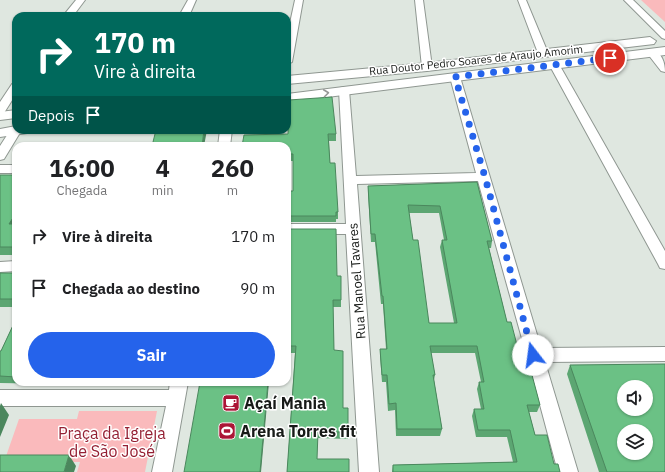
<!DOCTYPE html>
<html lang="pt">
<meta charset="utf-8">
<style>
:root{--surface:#fff;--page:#f2f2f2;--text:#202124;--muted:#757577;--accent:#2563eb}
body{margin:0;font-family:"IBM Plex Sans",sans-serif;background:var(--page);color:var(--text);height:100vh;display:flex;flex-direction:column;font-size:15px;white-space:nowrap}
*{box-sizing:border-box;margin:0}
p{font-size:13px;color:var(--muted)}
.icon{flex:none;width:22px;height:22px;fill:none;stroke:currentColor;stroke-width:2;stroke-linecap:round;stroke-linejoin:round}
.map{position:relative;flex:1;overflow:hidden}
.sheet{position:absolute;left:12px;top:142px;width:279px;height:244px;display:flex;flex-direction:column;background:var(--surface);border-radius:12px;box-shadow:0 1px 3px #0004}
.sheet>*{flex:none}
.top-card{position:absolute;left:12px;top:12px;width:279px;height:122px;border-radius:12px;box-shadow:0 1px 3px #0004;background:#00695c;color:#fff;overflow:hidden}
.buttons{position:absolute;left:617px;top:380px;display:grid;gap:8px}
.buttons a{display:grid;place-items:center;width:36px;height:36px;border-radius:50%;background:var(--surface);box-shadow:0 1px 3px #0004;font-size:20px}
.pin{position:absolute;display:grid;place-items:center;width:34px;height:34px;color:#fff;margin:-17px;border:2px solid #fff;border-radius:50%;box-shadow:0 1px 4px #0007}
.me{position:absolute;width:44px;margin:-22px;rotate:345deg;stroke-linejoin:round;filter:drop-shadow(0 0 3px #0008)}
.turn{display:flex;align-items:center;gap:14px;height:84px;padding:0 16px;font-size:18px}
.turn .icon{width:52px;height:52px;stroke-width:2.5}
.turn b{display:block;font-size:28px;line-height:34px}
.then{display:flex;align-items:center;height:38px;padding:0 16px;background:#0003;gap:8px;font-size:15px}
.eta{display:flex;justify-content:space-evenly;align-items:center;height:68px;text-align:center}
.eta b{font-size:24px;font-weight:800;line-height:28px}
.button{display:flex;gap:8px;margin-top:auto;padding:8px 16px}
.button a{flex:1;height:46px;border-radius:24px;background:var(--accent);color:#fff;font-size:16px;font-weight:800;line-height:46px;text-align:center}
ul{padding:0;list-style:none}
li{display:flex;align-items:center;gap:12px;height:52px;padding:0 16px}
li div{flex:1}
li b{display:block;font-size:15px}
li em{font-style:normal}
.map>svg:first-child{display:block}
.green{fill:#fababc}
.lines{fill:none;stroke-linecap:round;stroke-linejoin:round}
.minor-casing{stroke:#8f9791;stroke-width:2}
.tertiary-casing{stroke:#8f9791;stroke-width:2}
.minor{fill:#fff;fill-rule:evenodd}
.tertiary{fill:#fff;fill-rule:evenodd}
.wall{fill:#5ca672;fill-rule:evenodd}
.shaded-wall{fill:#4b875d}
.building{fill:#6bc185;stroke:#4b875d;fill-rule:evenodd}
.oneway{stroke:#979897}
.route{stroke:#2563eb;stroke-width:7;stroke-dasharray:0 12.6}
.labels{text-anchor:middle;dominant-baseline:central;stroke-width:3;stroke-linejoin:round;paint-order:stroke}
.far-street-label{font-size:11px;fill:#171a17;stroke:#fff}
.street-label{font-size:13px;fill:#171a17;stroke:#fff}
.near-poi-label{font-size:16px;font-weight:bold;fill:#171a17;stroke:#fff;text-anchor:start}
.near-park-label{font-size:16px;fill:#942033;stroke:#fff}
</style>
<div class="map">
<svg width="665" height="472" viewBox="0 0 665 472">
<rect width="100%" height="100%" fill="#dfe7e0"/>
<!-- green -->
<path class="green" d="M641,0h24v22z
M79,411h78l-12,61h-68l3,-10h-76l15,-43h58z"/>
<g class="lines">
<defs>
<path id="minor" d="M76,0h9l-12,16h-10z
M188,0h8l-7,16h-10z
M295,0h8l-11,62 -5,3v-28z
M415,0h8l9,67 -5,3 -5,-3z
M518,0h8l22,53 -2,2h-6l-2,-2z
M624,0h9l32,31v8l-3,-1z
M652,50c10,2 13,13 13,22l-4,-1 -14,-18z
M555,63l5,3 105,185v18l-5,-1 -2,-4 -108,-198z
M455,74l5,3 81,271 124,-1v14l-120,1 33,110h-20l-30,-112 -3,-5 1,-2 -48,-172 -121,3 22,288h-20l-13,-238h-59v-10h59l-7,-134 1,-2 4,-1 5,3 7,86 120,-3 -26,-96z
M16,83v11l-12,19 -4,1v-12l12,-18z
M16,128v2l5,1 -17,28 -4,1v-14l11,-17z
M220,130h12l-2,16h-12z
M0,165h16v8h-16z
M16,261v10l-16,1v-10z
M170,382h18l-16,90h-20l14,-66h-166v-16h169z"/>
<path id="tertiary" d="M650,37l6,4 -2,3 -227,27 -140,13v-8l140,-13z
M665,47v8l-378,47v-8z
M16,110v8l-16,2v-8z
M16,126v4h13l-2,3 -27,4v-8z"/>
</defs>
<!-- minor casing -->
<use href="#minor" class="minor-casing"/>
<!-- tertiary casing -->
<use href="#tertiary" class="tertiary-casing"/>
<!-- minor -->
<use href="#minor" class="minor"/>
<!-- tertiary -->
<use href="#tertiary" class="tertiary"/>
</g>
<!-- wall -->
<path class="wall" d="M336,134v7h-7l1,22 8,49v7h-2v3h-49v-31h6v-30h-6v-15l-43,-11z
M0,175h16v80h-16z
M477,182l15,59 -1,7h-2l18,74 10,23 23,60 -3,7h-8l6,23 25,37h-168l1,-7 120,-3 -6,-25h-31l-4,-21 2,-7h7l-4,-20 2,-7h2l-6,-29h-44l4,22 -1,5 8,49 -2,7h-44l-1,-26 -7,1 -2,-29h-4l-2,-26v-7h6l-3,-45h-2l-6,-62h-4l-3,-48v-8zM409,213h30l5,27h-2l-2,7 14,76h-25l-16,-83z
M287,229l50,47h4v31h-8l1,43 9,58 5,24v7l-30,-1 -31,34 8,-119h-7l-1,-7 3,-36h-3z
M0,273h16v34h-16z
M16,312v70h42l-1,2 -57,-1v-32h1l15,-32 -2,-3z
M570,365l95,107h-66l-32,-98z
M119,382h34l-1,2h-32z"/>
<!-- shaded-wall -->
<path class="shaded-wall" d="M204,130h3l-3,16h-2z
M16,213v24l-7,-13z
M268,382h1l-8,90h-1z
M1,403l8,12 -9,22v-31z
M69,455l7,11 -2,6h-10z"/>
<!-- building -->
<path class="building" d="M332,97l4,37h-8l2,29h5l3,49h-2v4h-49v-25h6v-37h-6v-8h-45l2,-11 44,-1 1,-34z
M156,130h48l-2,16h-50z
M0,175h16v38l-7,11h6l-2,6h3v17h-16z
M477,182l15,59h-5l20,81h4l6,23h7l16,60h-13l8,30h12l7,29h4l2,8h-167v-7l124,-3 -7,-32h-32l-4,-21h10l-5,-27h5l-7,-36h-47l5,29h-2l9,54h-45l-1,-26 -7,1 -2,-29h-5l-2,-26h7l-4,-53h-1l-7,-62h-4l-3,-48zM408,205l32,1 7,34h-5l15,83h-28l-11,-83h-5z
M287,229h49l1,47h4v24h-8l1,50 9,1v57h5v24h-30l-1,27h32v13h-62l9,-126h-9l3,-43h-3z
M0,273h16v26h-16z
M16,319v58l-16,-1v-25h1z
M665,364v108h-58l-37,-107zM624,387h22v22h-22zM624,431h22v22h-22z
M200,382h68l-8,90h-76z
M0,455h69l-5,17h-64z"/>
<!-- one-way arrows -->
<defs><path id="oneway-chevron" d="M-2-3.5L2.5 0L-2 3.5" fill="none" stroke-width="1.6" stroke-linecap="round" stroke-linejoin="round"/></defs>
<use class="oneway" href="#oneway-chevron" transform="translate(326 93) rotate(-7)"/>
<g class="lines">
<!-- route -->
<path class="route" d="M533,355l-48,-178 -30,-100 155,-19"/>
</g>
<!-- icons -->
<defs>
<symbol id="cafe-square" viewBox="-11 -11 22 22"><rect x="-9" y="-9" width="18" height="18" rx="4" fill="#ab1536" stroke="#fff"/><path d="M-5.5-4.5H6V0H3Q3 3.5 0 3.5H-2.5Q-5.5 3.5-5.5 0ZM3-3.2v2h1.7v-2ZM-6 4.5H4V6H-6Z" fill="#fff"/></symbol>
<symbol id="stadium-square" viewBox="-11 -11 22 22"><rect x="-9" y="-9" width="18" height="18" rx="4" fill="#ab1536" stroke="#fff"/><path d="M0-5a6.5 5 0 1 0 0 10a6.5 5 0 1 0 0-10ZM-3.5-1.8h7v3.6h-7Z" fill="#fff"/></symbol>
</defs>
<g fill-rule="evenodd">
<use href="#cafe-square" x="221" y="393" width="20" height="20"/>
<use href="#stadium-square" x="217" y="421" width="20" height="20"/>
</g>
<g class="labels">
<!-- far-street labels -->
<g class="far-street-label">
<text transform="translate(476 60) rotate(-6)">Rua Doutor Pedro Soares de Araujo Amorim</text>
</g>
<!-- street labels -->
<g class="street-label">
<text transform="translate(357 281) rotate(-94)">Rua Manoel Tavares</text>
</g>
<!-- near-poi labels -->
<g class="near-poi-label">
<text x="244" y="403">Açaí Mania</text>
<text x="240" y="431">Arena Torres fit</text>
</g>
<!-- near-park labels -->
<g class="near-park-label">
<text x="112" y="433">Praça da Igreja<tspan x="112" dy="18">de São José</tspan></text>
</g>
</g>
</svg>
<div class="buttons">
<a><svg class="icon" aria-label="sound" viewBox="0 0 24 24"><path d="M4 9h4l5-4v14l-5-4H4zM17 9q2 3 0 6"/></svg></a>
<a><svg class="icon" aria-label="layers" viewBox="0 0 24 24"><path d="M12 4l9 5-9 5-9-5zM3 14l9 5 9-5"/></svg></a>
</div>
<div class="pin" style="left:610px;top:58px;background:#d93025"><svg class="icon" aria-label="arrive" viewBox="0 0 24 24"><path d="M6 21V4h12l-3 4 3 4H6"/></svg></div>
<svg class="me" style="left:533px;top:355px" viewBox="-20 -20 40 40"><circle r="19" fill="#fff"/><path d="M0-13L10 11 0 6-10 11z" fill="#2563eb"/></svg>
<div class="top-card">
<div class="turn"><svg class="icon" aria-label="right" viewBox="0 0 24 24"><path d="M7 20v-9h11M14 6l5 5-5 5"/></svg><div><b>170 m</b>Vire à direita</div></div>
<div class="then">Depois<svg class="icon" aria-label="arrive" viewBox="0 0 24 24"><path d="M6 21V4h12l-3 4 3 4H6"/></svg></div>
</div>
<section class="sheet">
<div class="eta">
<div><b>16:00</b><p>Chegada</p></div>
<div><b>4</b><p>min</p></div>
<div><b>260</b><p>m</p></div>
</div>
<ul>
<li><svg class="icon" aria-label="right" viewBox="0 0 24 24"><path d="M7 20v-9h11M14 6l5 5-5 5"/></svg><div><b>Vire à direita</b></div><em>170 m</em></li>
<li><svg class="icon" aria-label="arrive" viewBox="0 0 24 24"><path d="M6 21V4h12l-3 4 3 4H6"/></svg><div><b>Chegada ao destino</b></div><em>90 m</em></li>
</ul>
<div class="button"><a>Sair</a></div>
</section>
</div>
